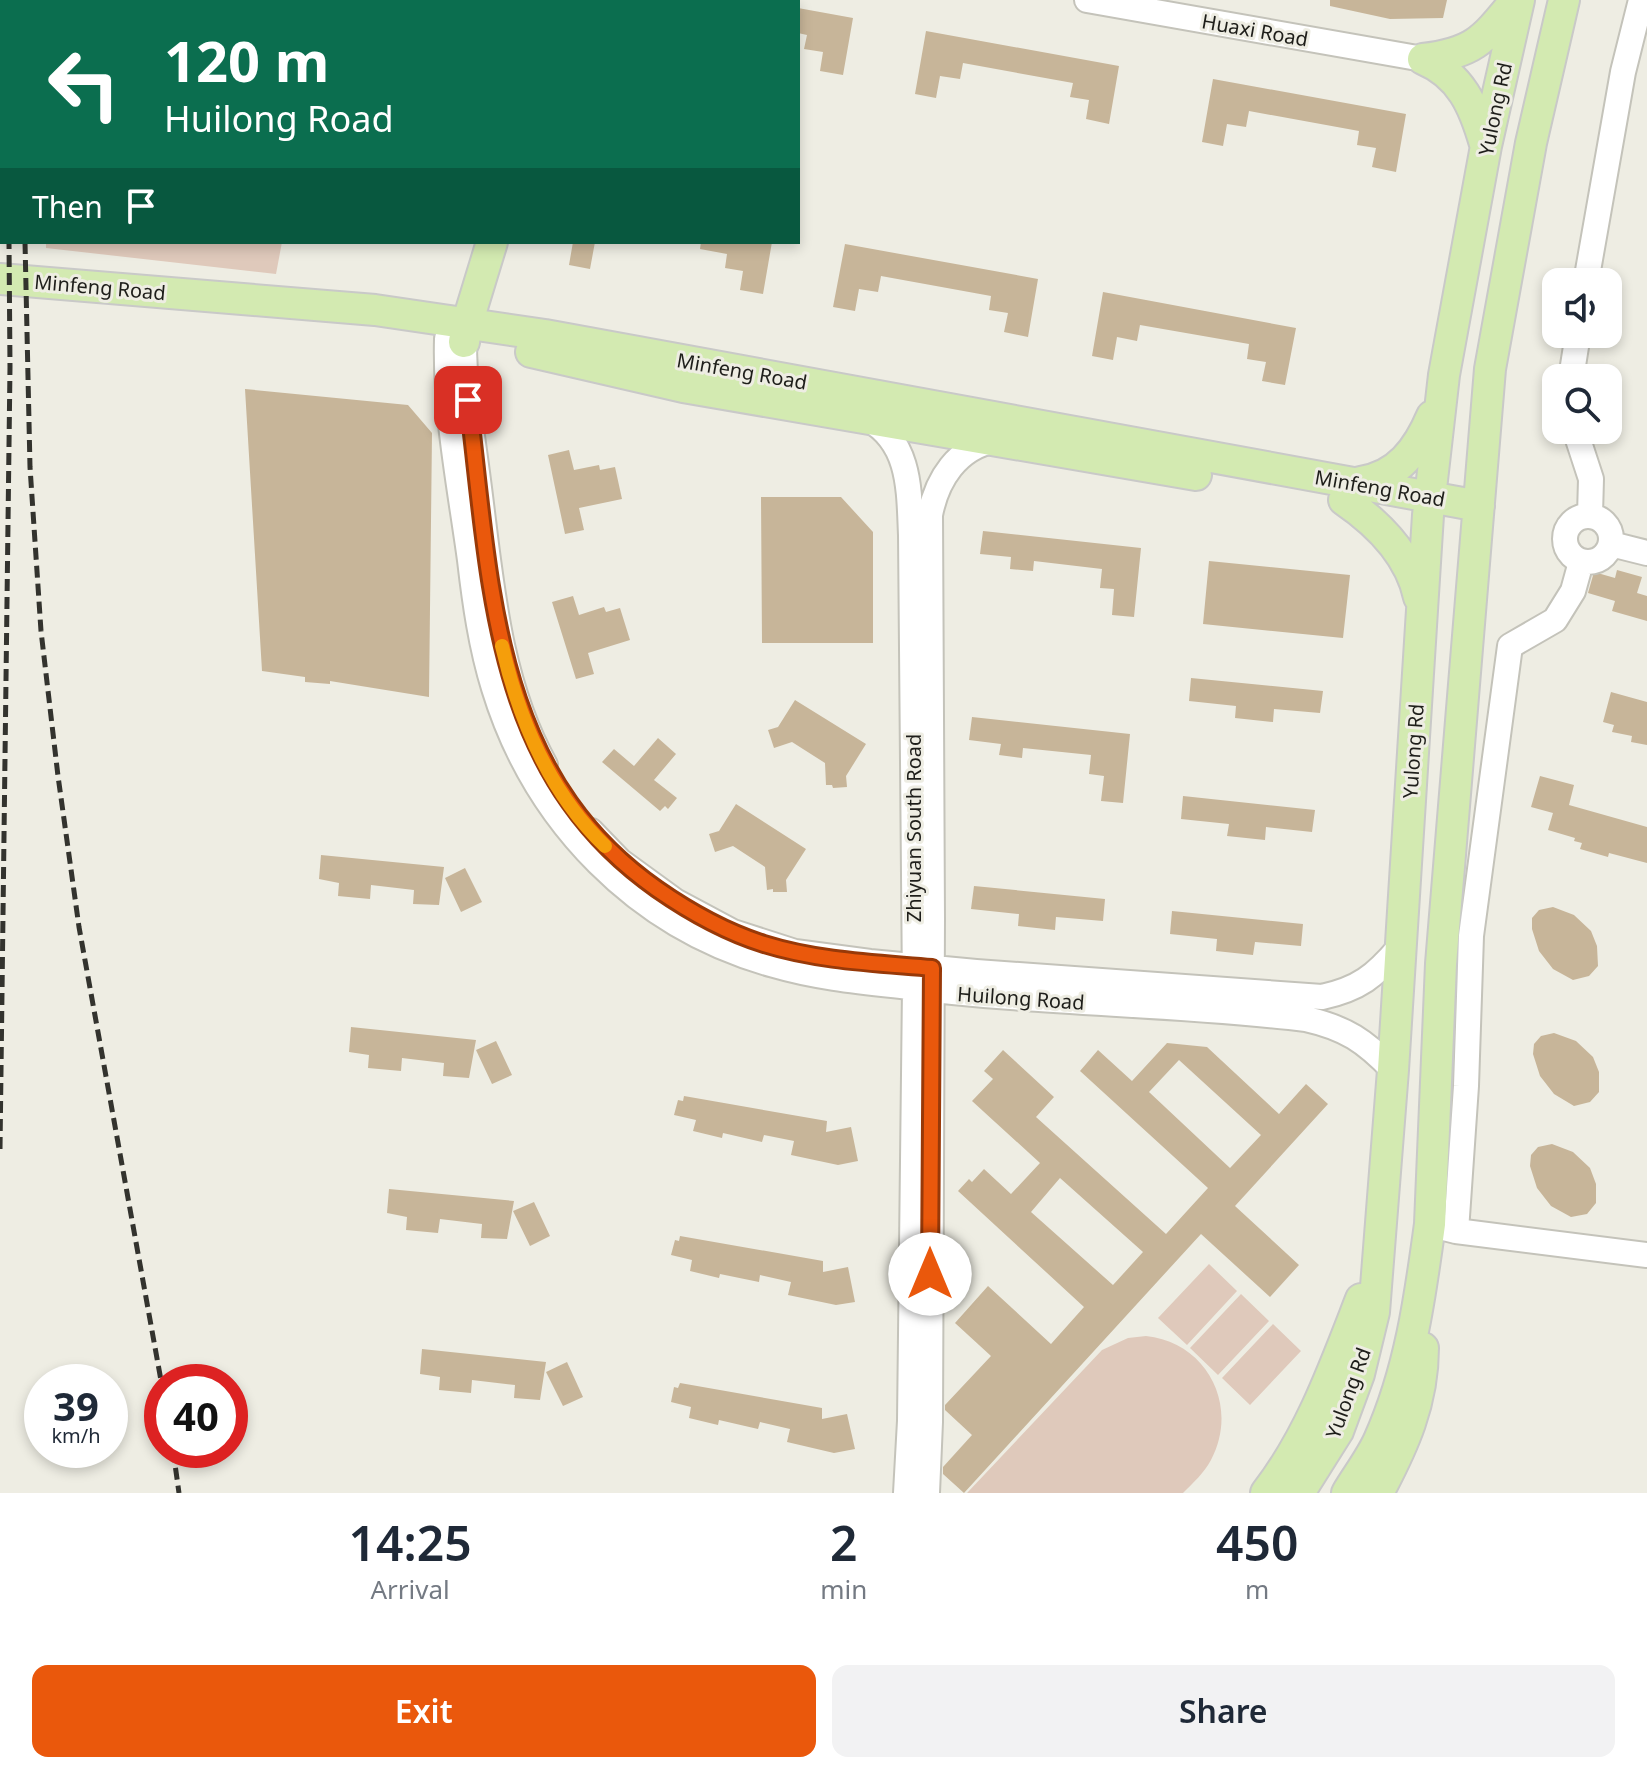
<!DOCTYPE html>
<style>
:root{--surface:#fff;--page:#f2f2f3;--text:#1f2937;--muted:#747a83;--accent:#ea580c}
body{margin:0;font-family:"Noto Sans",sans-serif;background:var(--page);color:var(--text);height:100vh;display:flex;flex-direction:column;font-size:30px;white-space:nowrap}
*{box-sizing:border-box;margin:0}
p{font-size:26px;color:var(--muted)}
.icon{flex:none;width:44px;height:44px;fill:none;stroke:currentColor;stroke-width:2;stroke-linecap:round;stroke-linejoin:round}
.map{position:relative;height:1493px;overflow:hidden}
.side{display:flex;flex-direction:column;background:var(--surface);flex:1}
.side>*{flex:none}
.banner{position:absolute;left:0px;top:0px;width:800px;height:244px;box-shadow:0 4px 12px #0003;background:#0b6e4f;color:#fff;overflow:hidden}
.controls{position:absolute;left:1542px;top:268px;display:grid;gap:16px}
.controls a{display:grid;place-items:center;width:80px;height:80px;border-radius:16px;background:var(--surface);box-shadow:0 4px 12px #0003;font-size:40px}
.speed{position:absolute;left:24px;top:1364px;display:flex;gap:16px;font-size:40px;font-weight:700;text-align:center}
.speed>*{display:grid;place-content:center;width:104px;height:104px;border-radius:50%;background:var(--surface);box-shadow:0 4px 12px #0003;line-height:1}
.speed small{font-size:20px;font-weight:400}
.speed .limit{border:12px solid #d22;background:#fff;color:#111}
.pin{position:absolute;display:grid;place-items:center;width:68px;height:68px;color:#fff;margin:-34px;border-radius:16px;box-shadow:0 4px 12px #0006}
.me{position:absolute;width:88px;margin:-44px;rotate:0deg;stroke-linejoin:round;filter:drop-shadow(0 0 6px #0008)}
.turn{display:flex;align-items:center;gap:28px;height:168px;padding:0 32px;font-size:36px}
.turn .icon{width:104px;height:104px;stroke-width:2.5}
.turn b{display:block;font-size:56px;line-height:68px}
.then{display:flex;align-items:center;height:76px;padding:0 32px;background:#0003;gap:16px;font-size:30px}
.eta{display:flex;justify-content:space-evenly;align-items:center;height:136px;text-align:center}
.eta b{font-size:48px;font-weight:600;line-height:56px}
.button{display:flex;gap:16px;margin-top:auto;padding:16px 32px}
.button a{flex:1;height:92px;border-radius:16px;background:var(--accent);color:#fff;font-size:32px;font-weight:600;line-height:92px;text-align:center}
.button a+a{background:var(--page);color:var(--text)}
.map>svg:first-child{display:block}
.green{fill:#dfc9bb}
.building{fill:#c7b599;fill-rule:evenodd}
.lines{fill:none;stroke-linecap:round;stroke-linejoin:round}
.minor-casing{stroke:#c4c3ba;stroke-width:28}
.major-casing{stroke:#c9c9c8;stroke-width:34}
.minor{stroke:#fff;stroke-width:24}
.major{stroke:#d3eab1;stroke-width:30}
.rail{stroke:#33332e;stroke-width:5;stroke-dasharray:12 6;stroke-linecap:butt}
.route-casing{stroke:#983908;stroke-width:20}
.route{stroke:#ea580c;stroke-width:14}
.slow{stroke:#f59e0b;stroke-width:14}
.labels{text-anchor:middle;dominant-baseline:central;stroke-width:6;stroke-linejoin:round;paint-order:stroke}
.street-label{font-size:20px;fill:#1e1e1a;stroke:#eeede3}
</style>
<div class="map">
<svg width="1647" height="1493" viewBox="0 0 1647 1493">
<rect width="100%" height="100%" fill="#eeede3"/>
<!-- green -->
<path class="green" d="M54,0h458l-458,2z
M46,242h236l-6,32 -230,-26z
M1209,1264l28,27 -50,54 -29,-27z
M1241,1294l28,27 -51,54 -28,-27z
M1273,1324l28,27 -51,54 -28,-27z
M1146,1336c60,6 94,69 65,124 -7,13 -18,23 -28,33h-216l135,-143 26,-12z"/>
<!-- building -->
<path class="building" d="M1330,0h117l-4,18 -53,1 -60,-13z
M798,8l55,10 -10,57 -23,-4 3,-19 -19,-3 3,-14 -9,-2z
M926,31l193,35 -10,58 -23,-5 3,-19 -19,-3 3,-14 -110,-20 -3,16 -20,-3 -4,22 -21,-4z
M1213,79l193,35 -10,58 -24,-5 4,-19 -19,-3 2,-14 -110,-20 -3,16 -19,-3 -4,22 -21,-4z
M573,242h22l-5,27 -21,-4z
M701,242h71l-9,52 -23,-4 3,-19 -18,-3 2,-14 -27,-5z
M845,244l193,35 -10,58 -24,-5 4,-19 -19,-3 2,-14 -110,-20 -3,16 -19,-3 -4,22 -22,-4z
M1103,292l193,36 -11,57 -23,-4 4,-19 -19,-3 2,-15 -109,-19 -3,16 -20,-4 -4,23 -21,-4z
M245,389l163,16 24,28 -3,264 -99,-16v3l-25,-2v-5l-43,-6z
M569,450l5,20 25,-5 1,5 15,-3 7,32 -43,9 5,22 -19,4 -17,-79z
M761,497h80l32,35v111h-111z
M983,531l158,17 -7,69 -22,-2 2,-26 -14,-1 2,-19 -68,-8 -1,10 -23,-2 1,-12 -31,-3z
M1209,561l141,14 -7,63 -140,-14z
M1617,570l25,7 -5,16 10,3v25l-35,-10 3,-10 -27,-8 6,-21 21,6z
M573,596l6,19 25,-8 2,5 14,-4 10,32 -42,13 6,21 -18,5 -24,-77z
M1191,678l132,13 -3,22 -46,-4 -1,13 -38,-4 1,-12 -47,-5z
M1611,692l36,10v43l-16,-3 1,-6 -20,-4 2,-7 -11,-3z
M795,700l71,44 -20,32 1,11 -14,1 -1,-3h-6l-1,-22 -33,-21 -18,6 -6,-18 10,-3z
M972,717l158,17 -7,69 -22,-2 3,-25 -15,-2 2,-19 -68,-7 -1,10 -23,-3 2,-11 -32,-4z
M658,738l18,16 -22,26 23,18 -9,11 -3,-3 -5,5 -58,-49 12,-13 20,17z
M1540,776l34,9 -5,20 78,22v36l-38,-10 -1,4 -28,-8 2,-6 -8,-2 1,-3 -27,-8 5,-17 -22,-6z
M1183,796l132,14 -3,22 -46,-5 -1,13 -38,-4 2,-12 -48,-5z
M736,804l70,45 -20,31 1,12h-14v-3l-6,1 -2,-23 -32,-21 -18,6 -6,-18 10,-3z
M321,855l123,12 -5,38 -26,-1 1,-14 -43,-5 -1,14 -32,-3 1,-13 -20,-4z
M465,868l17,34 -21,10 -16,-34z
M974,886l131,13 -2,22 -47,-4 -1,13 -37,-4 1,-12 -48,-5z
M1553,907l21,8 17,16 6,15 1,20 -9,10 -16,4 -20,-11 -14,-18 -7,-22v-11l7,-8z
M1172,911l131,13 -2,22 -46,-4 -2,13 -37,-4 1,-12 -47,-5z
M351,1027l125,13 -7,38 -26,-2 1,-13 -42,-5 -1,13 -33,-3 1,-13 -20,-3z
M1554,1033l22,8 17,16 6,15v20l-9,10 -16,4 -20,-12 -14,-18 -7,-22 1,-10 7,-8z
M496,1041l16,34 -20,9 -16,-34z
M1167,1043l40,4 72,67 27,-30 22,20 -93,102 64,59 -29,32 -69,-63 -237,259 -21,-19v-7l29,-32 -27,-25v-5l46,-49 -36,-33 33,-37 63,58 33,-37 -126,-116 11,-12 3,3 12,-13 27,25 29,-31 -68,-62 21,-22 -9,-8 19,-21 51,47 -18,20 130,117 42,-46 -128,-117 18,-21 34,31zM1179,1060l82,75 -31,33 -81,-76zM1060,1178l83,74 -30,33 -82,-73z
M684,1096l143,25 -1,11 25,-5 7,34 -20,4 -47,-10 3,-14 -30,-6 -2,7 -39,-9 -1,5 -29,-7 3,-11 -22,-5 4,-15 5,1z
M1552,1144l21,8 17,16 6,16v19l-9,11 -16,3 -20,-11 -14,-18 -7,-22 1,-11 7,-8z
M389,1189l125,12 -7,38 -26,-1 1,-14 -42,-5 -2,14 -32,-3 1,-13 -20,-4z
M534,1202l16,34 -20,10 -17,-35z
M680,1236l143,25v11l25,-5 7,35 -19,3 -48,-10 3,-13 -31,-7 -1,7 -39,-8 -1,4 -29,-7 2,-11 -21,-5 4,-15 4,1z
M422,1349l124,13 -6,38 -26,-2 1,-13 -43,-5 -1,13 -32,-3 1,-13 -20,-3z
M567,1362l16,35 -20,9 -17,-34z
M680,1383l142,25v11l25,-5 8,35 -21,4 -47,-11 3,-13 -30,-7 -2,7 -39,-9 -1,5 -29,-7 2,-11 -20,-5 3,-15 4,1z"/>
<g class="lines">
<defs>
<path id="minor" d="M1087,0l336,59
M1586,282l37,-210 18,-72
M447,339c-2,74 13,148 23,221 5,43 11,86 24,128 41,134 144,240 280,277 44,13 90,17 135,22 132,17 265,16 397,32 40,9 59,22 87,51
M464,342c0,49 9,97 15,146 12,93 19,193 66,277
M1571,378l7,-44
M868,419c43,24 41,72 43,116l4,453 -5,433 -4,72
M1575,430l16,49 -1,36
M1565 539a23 23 0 1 1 46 0a23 23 0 1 1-46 0Z
M1611,544l36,9
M591,831l29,30 55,40 58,31 62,20 75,10 106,10 346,25c37,-8 53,-21 77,-49
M1440,1227l16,4 191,24
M1456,1231l10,-145 5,-150 39,-290 45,-26 18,-29 8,-29
M927,1493l3,-71 2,-504 -2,-403c7,-36 27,-67 65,-75"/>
<path id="major" d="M572,2l1,-2
M1423,59c52,-6 61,-20 93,-59
M1423,59c38,16 51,47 62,85
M0,279l375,31 170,25 934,171
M464,342l3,-18 25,-82
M531,352l152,35 513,88
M1360,482c38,-5 58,-33 72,-66
M1344,500c35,24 66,55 75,97
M1266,1493c44,-57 69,-127 95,-194
M1299,1493l39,-62 21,-57 15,-62 19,-242 35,-555 16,-140 42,-229 33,-146
M1347,1493c10,-17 24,-35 32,-53 31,-69 41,-142 51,-216l11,-260 49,-595 41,-226 33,-143
M1378,1493c25,-47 45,-90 45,-145"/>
</defs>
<!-- minor casing -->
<use href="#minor" class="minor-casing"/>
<!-- major casing -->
<use href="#major" class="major-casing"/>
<!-- minor -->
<use href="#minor" class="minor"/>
<!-- major -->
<use href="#major" class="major"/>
<!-- rail -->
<path class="rail" d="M12,2v-2
M26,2v-2
M25,242l5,225 11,164 17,145 21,151 83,459
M0,1149l10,-782 -1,-125
M173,1450l6,43"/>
</g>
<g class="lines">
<defs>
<path id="route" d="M468,400c23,183 23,373 189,489 33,23 69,43 107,55 54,17 112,19 168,24l-2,306"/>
</defs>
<!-- route casing -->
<use href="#route" class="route-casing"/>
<!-- route -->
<use href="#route" class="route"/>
<!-- slow -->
<path class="slow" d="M502,646c17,74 47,146 103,200"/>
</g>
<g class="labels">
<!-- street labels -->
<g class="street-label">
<text transform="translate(1255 30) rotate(10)">Huaxi Road</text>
<text transform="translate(1495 109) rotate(-78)">Yulong Rd</text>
<text transform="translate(100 287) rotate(5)">Minfeng Road</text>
<text transform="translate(742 371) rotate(10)">Minfeng Road</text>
<text transform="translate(1380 488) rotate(10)">Minfeng Road</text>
<text transform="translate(1413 751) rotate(-86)">Yulong Rd</text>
<text transform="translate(913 828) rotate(-90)">Zhiyuan South Road</text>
<text transform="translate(1021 998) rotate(4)">Huilong Road</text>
<text transform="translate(1348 1393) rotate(-70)">Yulong Rd</text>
</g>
</g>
</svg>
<div class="controls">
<a><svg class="icon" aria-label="sound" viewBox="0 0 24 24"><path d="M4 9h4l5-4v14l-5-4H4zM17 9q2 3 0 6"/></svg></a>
<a><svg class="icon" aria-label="search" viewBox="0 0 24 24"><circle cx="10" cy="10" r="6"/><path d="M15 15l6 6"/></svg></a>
</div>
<div class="speed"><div>39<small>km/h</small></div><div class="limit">40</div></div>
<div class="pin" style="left:468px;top:400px;background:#d93025"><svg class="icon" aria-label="arrive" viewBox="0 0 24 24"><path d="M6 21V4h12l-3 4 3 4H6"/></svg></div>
<svg class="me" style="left:930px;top:1274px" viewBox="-20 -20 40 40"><circle r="19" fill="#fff"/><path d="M0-13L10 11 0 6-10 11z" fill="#ea580c"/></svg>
<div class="banner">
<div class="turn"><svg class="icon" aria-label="left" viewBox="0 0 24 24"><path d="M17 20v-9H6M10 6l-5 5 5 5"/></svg><div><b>120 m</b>Huilong Road</div></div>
<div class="then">Then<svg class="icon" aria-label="arrive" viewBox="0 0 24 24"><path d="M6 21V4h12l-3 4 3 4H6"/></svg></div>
</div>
</div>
<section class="side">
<div class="eta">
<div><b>14:25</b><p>Arrival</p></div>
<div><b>2</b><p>min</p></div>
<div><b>450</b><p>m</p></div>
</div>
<div class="button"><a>Exit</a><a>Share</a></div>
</section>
